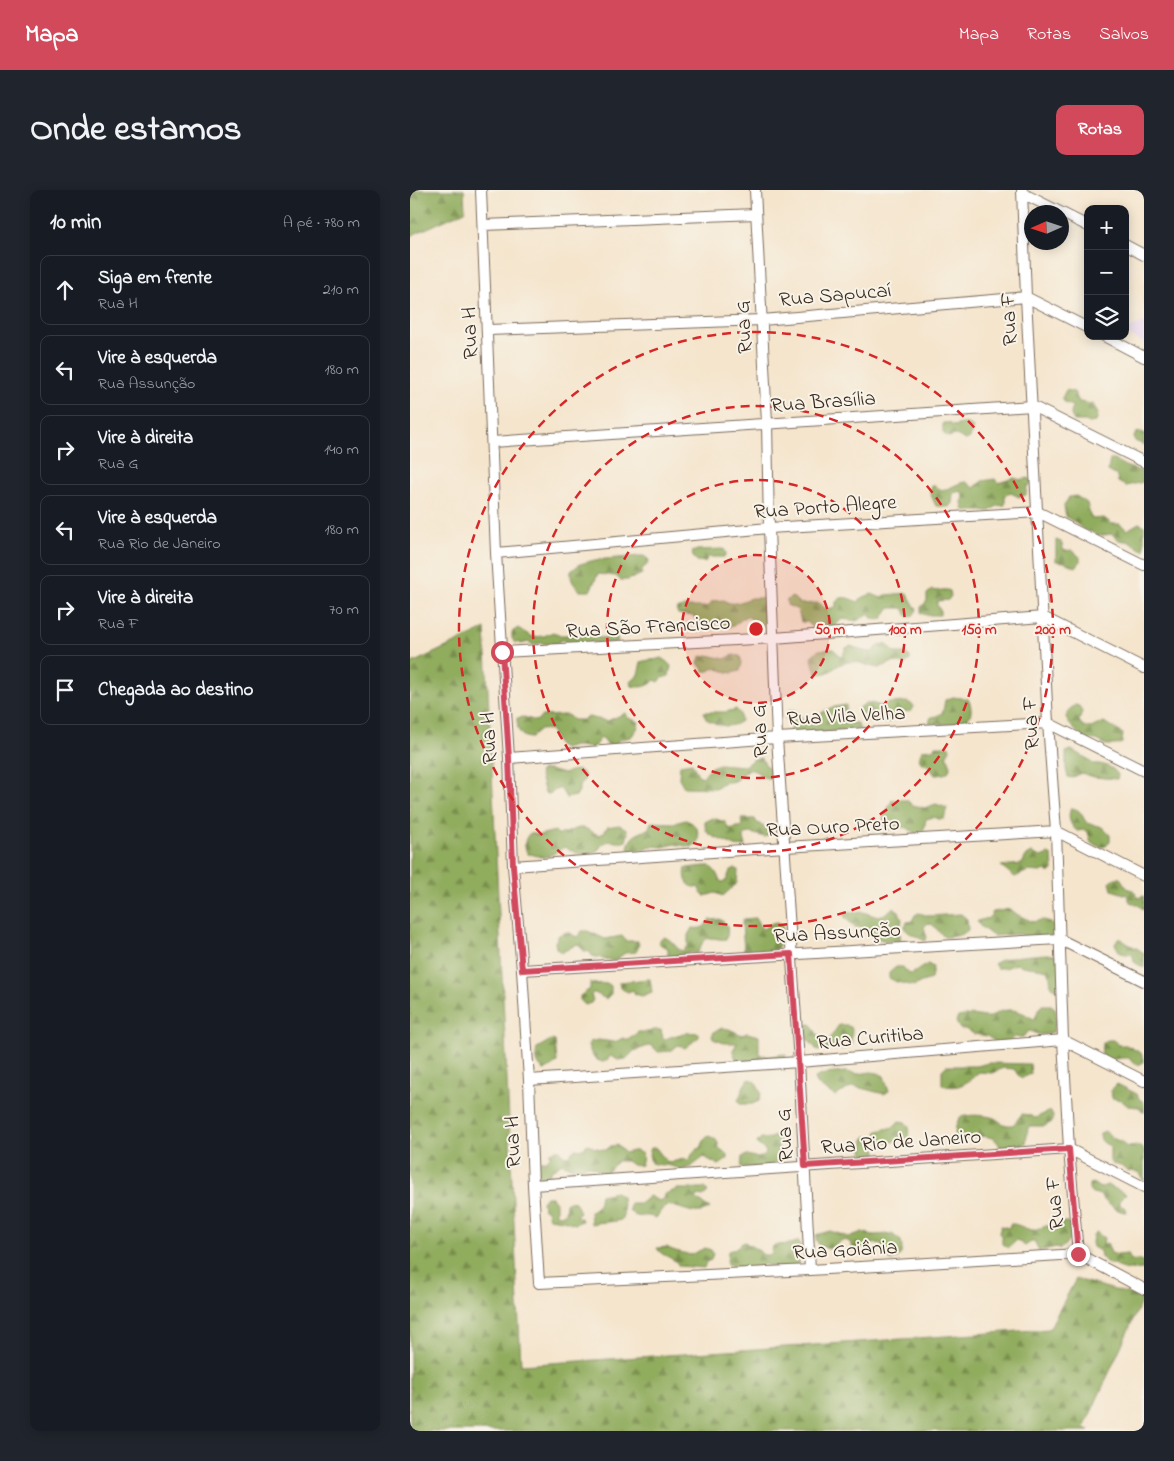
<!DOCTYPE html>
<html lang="pt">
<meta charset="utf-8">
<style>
:root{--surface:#171b24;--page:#20242c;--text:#f1f3f6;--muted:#9ea1a6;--line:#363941;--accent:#d1495b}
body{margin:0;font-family:"Indie Flower",sans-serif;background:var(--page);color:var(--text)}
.controls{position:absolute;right:15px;top:15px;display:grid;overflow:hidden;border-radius:10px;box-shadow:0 2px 12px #0003}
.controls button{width:45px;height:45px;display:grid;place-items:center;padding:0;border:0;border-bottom:1px solid var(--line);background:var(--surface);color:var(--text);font:25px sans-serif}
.compass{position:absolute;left:614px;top:15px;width:45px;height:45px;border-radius:50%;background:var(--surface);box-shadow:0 2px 12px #0003;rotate:267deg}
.stop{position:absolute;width:15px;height:15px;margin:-11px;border:4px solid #d1495b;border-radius:50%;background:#fff}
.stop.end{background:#d1495b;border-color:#fff;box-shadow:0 1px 5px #0008}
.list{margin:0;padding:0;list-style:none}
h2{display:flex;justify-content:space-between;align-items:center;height:65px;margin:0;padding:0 20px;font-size:21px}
h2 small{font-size:16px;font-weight:400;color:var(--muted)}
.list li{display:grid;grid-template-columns:32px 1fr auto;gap:15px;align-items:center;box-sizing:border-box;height:70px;margin:0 10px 10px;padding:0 10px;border:1px solid var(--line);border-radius:10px}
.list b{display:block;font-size:19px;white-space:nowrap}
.list p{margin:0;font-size:16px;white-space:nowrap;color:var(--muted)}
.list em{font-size:16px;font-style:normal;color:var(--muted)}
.icon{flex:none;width:28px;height:28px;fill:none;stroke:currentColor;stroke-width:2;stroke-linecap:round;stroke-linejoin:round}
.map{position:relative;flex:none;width:734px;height:1241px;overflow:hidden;border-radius:10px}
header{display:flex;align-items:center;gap:30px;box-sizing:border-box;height:70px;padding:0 25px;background:var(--accent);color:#fff}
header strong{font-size:24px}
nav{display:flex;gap:28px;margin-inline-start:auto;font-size:18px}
.intro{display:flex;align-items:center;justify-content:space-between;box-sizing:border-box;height:120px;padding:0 30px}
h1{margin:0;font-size:35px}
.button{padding:12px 22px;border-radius:10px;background:var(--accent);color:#fff;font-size:18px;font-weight:700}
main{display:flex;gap:30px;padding:0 30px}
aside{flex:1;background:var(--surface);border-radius:10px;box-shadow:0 2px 12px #0003}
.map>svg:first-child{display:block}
.built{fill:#e7d2ef}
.forest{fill:url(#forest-firs);stroke:#666b3e}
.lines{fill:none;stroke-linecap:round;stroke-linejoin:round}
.minor-casing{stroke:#7c6b5b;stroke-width:12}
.minor{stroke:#fff;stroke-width:10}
.route{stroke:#d1495b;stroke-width:6}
.ring{fill:none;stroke:#d62828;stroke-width:2.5;stroke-dasharray:9 6}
.labels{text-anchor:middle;stroke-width:4;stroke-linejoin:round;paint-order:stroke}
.street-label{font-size:21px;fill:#3b2a1e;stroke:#f7f3e8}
.centre{fill:#d62828;stroke:#f7f3e8;stroke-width:2.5}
.ring-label{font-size:15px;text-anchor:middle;font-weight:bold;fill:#d62828;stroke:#f7f3e8;stroke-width:4;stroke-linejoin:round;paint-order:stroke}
</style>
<header>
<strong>Mapa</strong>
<nav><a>Mapa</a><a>Rotas</a><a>Salvos</a></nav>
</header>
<div class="intro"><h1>Onde estamos</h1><a class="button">Rotas</a></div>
<main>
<aside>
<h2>10 min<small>A pé · 780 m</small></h2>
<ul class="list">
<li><svg class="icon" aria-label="ahead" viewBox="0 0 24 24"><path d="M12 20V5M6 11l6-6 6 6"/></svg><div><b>Siga em frente</b><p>Rua H</p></div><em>210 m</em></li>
<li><svg class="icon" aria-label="left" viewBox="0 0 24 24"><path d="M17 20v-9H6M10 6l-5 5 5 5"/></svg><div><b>Vire à esquerda</b><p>Rua Assunção</p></div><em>180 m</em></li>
<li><svg class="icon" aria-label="right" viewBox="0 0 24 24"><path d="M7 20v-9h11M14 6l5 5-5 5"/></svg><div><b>Vire à direita</b><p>Rua G</p></div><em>140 m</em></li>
<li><svg class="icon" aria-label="left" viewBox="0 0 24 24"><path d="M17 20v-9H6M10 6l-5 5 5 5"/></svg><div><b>Vire à esquerda</b><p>Rua Rio de Janeiro</p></div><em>180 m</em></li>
<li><svg class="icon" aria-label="right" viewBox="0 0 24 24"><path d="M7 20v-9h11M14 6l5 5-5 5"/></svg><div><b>Vire à direita</b><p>Rua F</p></div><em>70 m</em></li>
<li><svg class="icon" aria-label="arrive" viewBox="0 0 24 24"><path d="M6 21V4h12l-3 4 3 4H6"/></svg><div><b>Chegada ao destino</b></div></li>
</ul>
</aside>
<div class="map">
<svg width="734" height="1241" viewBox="0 0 734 1241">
<defs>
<pattern id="forest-firs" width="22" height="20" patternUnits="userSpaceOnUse" patternTransform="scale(1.25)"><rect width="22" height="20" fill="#90ac5d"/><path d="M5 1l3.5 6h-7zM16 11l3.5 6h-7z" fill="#778c4c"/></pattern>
</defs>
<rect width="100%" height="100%" fill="#f7f3e8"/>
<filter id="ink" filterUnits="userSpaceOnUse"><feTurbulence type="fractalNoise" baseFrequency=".02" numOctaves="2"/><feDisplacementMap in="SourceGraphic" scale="10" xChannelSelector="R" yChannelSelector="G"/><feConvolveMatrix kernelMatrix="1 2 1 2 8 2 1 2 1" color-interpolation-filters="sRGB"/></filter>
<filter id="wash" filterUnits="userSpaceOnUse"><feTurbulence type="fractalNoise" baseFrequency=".0096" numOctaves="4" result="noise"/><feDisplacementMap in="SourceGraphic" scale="20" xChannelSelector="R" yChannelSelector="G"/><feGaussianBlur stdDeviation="1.12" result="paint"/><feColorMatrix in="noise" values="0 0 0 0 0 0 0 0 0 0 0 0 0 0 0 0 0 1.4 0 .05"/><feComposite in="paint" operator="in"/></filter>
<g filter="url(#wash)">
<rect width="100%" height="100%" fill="#f5e5cd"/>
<path class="built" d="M734,132V153L715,143V141Z"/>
<path class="forest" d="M0,0H54L55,21L0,46Z
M656,200L664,202L669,212L683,214L688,224L686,232L679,233L676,231H664L661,225L662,216L655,213L652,208Z
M533,233H539L543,236C551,235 556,230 563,237L560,248L556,250L546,245L538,247L533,243Z
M731,242L734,243V255L725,251L724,247L726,243Z
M700,269H703L715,276L732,282L734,287L733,292L716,296L708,292L707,286L698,281Z
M604,288L611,290L619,288L622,291V294L617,296L616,305L609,307L601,303L595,305V315L587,316L580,321H557L553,319L552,312L554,308L551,301L543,303L542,313L539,317L526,316L520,303L522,296H525L532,300C541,299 548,292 556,292L564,298L572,291L585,289L588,293Z
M666,306L677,313L680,326L683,329L694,328L702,334H710L717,340L729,333L734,336V360L730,359L721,352L709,350L702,344L686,346C682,341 680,342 675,340C668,337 664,330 656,327L654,316L659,307Z
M646,350L651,352L654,361L662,360L670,367V372L666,377L654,372L646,371Z
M314,359L316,363L314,367H298L295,372L287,371L283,367L282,362L287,360Z
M230,366H234L239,370L238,374L232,379V384L218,390H210L206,386L188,384L180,401H170C164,394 160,391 161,381L170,374L185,370Z
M522,400C528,402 534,398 540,401L541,406L538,410L527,411V415L530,420V425H516L511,423V417L517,411V404Z
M497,403L507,420L502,427L497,426L493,418H479L472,429C466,431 462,429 458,424L447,431L432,429L423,438L415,436L405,440L397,432H391L388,420L377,415V410L380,407L384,408L390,414L408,413L416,419L426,417V412C434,403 440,410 449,412L451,408L462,404L471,408L476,405Z
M341,408H353L360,417L359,433L354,436L336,426L323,436L318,437L308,433L297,435L289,434L284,426L268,424L266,420L269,418L274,417H295L299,416L302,411L314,410C322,417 332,411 341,408Z
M108,438L122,447L134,446L143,442L149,445H173L180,438L184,439L188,448L207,447L208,452L190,454L184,452L169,455L151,450L145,455L130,453L123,455L119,452L111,454L108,452L105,453L102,448V442Z
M75,439L111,1175L639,1139L666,1089L733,1108L674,1238L679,1241H0V474Z
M476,453L485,463H495L500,467V470L495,474L483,472L469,478C458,477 449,470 438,472C424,473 422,487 406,483L401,466L409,460L423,459L432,467L436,458L441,456L457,462H462L470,455Z
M298,465L315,469L323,465L330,466L332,473L330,481L321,483L304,478L299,481H294L288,473L290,467Z
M251,468L257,472L261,476L259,486L252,488L249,492L245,490C239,497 230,498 222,496L220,491C229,489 229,480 231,472C237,469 244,471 251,468Z
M543,507L558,509C564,520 561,527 552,536L519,533L521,527L527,526L533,522L535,510Z
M498,512L504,516L502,521L488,522L482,531L476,533L470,531L458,532L456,526L450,523L449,518L456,513H461L471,516L480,513Z
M436,515L437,523L434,527V533H447L450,539L383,545L380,540L381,534L377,532L375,527L377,522L383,519L388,522L395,533C405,532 408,524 416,520C422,517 429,516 436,515Z
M665,515L669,516L672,522L669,531L673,536L681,538L694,532L713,544L712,553L705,555H696L687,550L673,549C668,541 659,537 656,527L660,519Z
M326,519L330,524L331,531C319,540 308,535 296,529L294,522H316Z
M216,523L218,528L229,532L227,539L221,547L211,549L205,555H198L193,548H190C184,563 177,556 166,556C163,556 158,558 154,559L148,556L141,540C131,539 127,539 121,548C109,548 107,538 107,528L114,527L126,531L132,526L155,525H158L163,530H173L178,527L197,531Z
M525,556H539L540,559L536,566C538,569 540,571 540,574C542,584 531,585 525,585L518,575C508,574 508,568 512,560L523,559Z
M661,560L678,569L683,574C692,573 704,577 708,585L707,589L684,587L671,583L662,588L658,587L656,579V562Z
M351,568L358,578L364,580L366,585C361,590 356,588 350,586L348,582L339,579L325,591L313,593L305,598L274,597L269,588L270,575L282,573L288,585L293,587L301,577L309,574L334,576L344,569Z
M132,580H139L154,584C161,580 168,578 174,584L175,589L169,595V601L166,606L156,608L151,599H147L139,604L135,603L129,583Z
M482,610H497L503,616H508L514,618L526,614L537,618L534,629H528L524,627L516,629L514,639L510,643H504C494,633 489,639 477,640C468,629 478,621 482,610Z
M661,618C672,619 671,626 677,633L692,637L700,645V652L696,656L690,657L681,653L678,642L674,640L667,641C660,635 657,627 661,618Z
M303,628L315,632L319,639L332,636L331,629H345L347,633L351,634L355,639H359L360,644L355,647L341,643L335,644L334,648L336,656C323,658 325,655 314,651C304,647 294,645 295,632Z
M276,630L282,633L287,638L289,649L286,654L281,657L265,654L253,657L241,656L223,663L218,659C220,643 229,645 239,638L241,632L264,633Z
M209,635L217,639L218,644L216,651C210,654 203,650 196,652C192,653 191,657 188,660C176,669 166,663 154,657C147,661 139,668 131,667C126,666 123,664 118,664C113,656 114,649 120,643L129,645L145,641L148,644C157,645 164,637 173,638C179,639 183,643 189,645L194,643L197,637Z
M622,663L631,667L638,664L642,666L643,680L639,683L635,680L631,682L618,681L605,687L591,676L612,674L616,666Z
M295,676H300L305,681L311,692L316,691L320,681L325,678L328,680L327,693L313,706L305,703L295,706L292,704L288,697C276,698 274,687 276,678Z
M705,688H710C715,694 715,699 723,700L728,708L734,706V720L728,715L720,712L717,705L702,700L700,692Z
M483,718L489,721L492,730L491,735H483L474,732L469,735L470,740L474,743L490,744L491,751C474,752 464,750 453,737H444L434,726L436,723L453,722L465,726L473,725Z
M600,719L608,725L623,732C634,728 645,730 645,743L642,746L620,748L609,744L583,746L570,736L567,731L579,728L583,722Z
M509,723L519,726L551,724L557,729L558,740C551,746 543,747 534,747L523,735L518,733L514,737L517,748L515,751L498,742L494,738L497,732L502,731L505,725Z
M346,728L349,735L353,739L362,733L367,732L372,736L373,740L365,743L369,755L367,759L359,763L334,760L332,733L333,729Z
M310,729C318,734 319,740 316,749C309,751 299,744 293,752C291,755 290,760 287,763C282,763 278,762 274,764C266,767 265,772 258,766V758L251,755L248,752L254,747C263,750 265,758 272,761L278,756V745L282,738C291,739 295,738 299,730Z
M172,741H178L195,749L212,746L216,751H228L229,756L226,762L215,763L204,771L182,766L180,762L174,761L167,754L151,763L146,758L145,752L149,745L157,742L167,747Z
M708,749H712C719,757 726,755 734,764V778L724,772L723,765L710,763L705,754Z
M637,764L645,765L653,770L648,800L641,797L640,786L637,780C627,777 615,778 607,774L595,778H587L584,774C591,766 625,765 637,764Z
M518,774L523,777L521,789L509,793L505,796L487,792L479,788V783L486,777H493L499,784C506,783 511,777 518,774Z
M240,789L242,802L232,806L225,804L223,800L218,802L210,798L209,792Z
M180,793L199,794L201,796V804L196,809L185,803H183L181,805L183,810L181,813L175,815L170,810V806L180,799Z
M632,815H641L645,818L647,831L643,842C634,845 628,846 621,841L617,842L613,847H604L598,853H587L577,846L564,844L555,839H550L546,832L548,827L562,825L574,827H581C589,820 600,818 610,822C616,823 619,828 625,829L629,818Z
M401,834L412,852L418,851L429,835H437L442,839L441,855C431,863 419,857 408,861L393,844V841L395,835Z
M312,838L319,839L332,845L337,843L349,846V863L351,865L362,866L373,864L376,865L375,869L330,871L325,867L323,860L327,853H314L303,849L302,846L304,842Z
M244,840H251L253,848L256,849C263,845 281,841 289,843V847L275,858L268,855L261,861L248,862L241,855L224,861L216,869L208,870L201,866L194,872C184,871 181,864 178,855L180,852L188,850L205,852L213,848L218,850L228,842H238Z
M141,850L145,851L147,872L140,878L134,880C126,874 125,867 127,858Z
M698,850H703L709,855H716L731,863L734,872L728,875L723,873L719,868C709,867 703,871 694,869C691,862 689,853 698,850Z
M578,873L620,874L621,884L612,888L608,885L604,879L593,878L582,883L569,882C557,893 549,900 532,895V880L536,876H567Z
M435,882L448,884L461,882L468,883L474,886L479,901L474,904L443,896L425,906L407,894L405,888L415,884Z
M341,889L346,892L351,903L349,911L342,914H330L328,910C332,904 333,891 341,889Z
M707,894L727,904L729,909L734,912V923L729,917L718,916L711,910L702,908L701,900Z
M640,921L643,926L642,932L635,936H620L618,938L616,953L606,960L591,962C588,939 565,948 550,949L545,944L546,936L549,928C557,924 572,925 581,927C592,930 589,936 603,935L612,924L619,925L625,928Z
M489,931L495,932L499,937L498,949L476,953L469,950L465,953L468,967L463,970H457L453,964L454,949L457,946L463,949L466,947L468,941L483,937Z
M694,941C698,943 700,946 703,948C709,952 710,949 715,956L719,957L725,955L732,957L734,962V991L728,982L717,981L711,976L702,974L700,971V956C694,953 690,952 690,944Z
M367,945L372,946V949L368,955V971L363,976L331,978L332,967L337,965L348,968L355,965L356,961L347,954L348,951L351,948L358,949Z
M298,946C305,948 308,950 309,958L317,964L318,969L309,975L294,967L281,977L271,980C262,974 251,976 241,973L239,964L241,958H246L256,971C265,974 271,967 279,970L285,960L291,958L295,948Z
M180,954L182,957L196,960L200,956L207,955L215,963C223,961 225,959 232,964L233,968L231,975C224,977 220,974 216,971H207L198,982L194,983L179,975L165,979L152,973L140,981L139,988L134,992L130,990C128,984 127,977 130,971H136L140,967V962L145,960H150L153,965C160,968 160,963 165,959L175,958L176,955Z
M683,993L690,998L697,995L716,1004L709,1011V1015L716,1018L717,1022C709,1023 694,1012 690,1005L680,1002L679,998V994Z
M288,998H295L298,1002L293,1006L287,1005L286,1009L300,1018C287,1028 272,1017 258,1015L252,1019L246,1028C243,1027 240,1026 238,1026C229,1025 227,1030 219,1020L220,1013H231L239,1006L249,1011L254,1008L255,1004L268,999H282Z
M206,1002L212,1007C212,1016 216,1021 211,1030C201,1033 191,1031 181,1034L180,1022L188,1016L190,1005Z
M136,1007H142L146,1012V1025L155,1024L156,1013L158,1011L165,1012L170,1022L166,1026L171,1028L172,1031L165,1034L153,1030L139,1028L137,1021L133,1018L132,1012Z
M654,1032H658L664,1042L660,1050L650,1059L646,1057L629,1061L625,1052H621L615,1056L607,1050L598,1058L592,1054V1047L589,1043L591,1036L599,1038L600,1034C609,1033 616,1041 626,1040C630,1039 633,1036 638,1035L644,1038Z
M420,1041L439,1047L452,1042L463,1045L482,1044L491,1051C493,1062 492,1066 482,1071L477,1068L471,1054L466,1053L448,1060L443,1058L439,1051L432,1050L419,1059L410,1056L406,1050V1045Z
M686,1042L694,1048L693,1054L697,1053L701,1063L708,1065L718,1064L721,1070L734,1071V1079L716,1080L708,1077L705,1074H698L691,1067L690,1061L683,1057L682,1053L683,1045Z
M389,1051L391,1057C388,1064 390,1068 388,1073C383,1083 362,1077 354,1074C332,1085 338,1080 317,1074L318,1061C325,1060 328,1055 335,1052C341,1057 349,1059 353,1065H361L363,1056C374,1053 378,1056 389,1051Z
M257,1057C264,1062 273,1062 280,1065L295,1058L301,1060L303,1063L301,1070L296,1072L294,1078L269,1076C264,1066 251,1067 247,1058Z"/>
</g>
<g filter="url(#ink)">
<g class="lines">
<g class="minor-casing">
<path id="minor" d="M71,0L86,363L99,568L103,676L112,780L119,890L123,995L129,1093L400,1080L668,1064L734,1099
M345,0L357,233L359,338L367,548L389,872L400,1080
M612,0L616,107L638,533L646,641L653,850L659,959L668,1064
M612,3L650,22
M652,23L678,36
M73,35L346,24
M715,55L734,65
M78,140L352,130L616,107L678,138
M694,146L734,167
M82,252L622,216L734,272
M86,363L359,338L628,322L734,375
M92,462L364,448L633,427L734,478
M99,568L367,548L638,533L734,581
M103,676L375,657L646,641L734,686
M112,780L649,749L734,791
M119,890L389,872L653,850L734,891
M123,995L659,959L734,997"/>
</g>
<use href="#minor" class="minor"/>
</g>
</g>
<g class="lines" filter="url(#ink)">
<path class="route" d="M92,462L99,568L103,676L112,780L381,764L395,976L659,959L668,1064"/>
</g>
<circle cx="346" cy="439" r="74" fill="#d62828" fill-opacity=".12"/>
<g class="ring">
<circle cx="346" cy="439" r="74"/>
<circle cx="346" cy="439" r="149"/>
<circle cx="346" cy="439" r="223"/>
<circle cx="346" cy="439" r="297"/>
</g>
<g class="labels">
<g class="street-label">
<text transform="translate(425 104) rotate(-5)" y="7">Rua Sapucaí</text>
<text transform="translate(598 129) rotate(-93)" y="7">Rua F</text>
<text transform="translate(333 137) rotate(-93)" y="7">Rua G</text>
<text transform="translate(59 143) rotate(-92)" y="7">Rua H</text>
<text transform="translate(413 211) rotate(-4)" y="7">Rua Brasília</text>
<text transform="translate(415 316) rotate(-4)" y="7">Rua Porto Alegre</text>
<text transform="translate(238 436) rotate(-3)" y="7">Rua São Francisco</text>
<text transform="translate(436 525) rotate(-3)" y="7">Rua Vila Velha</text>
<text transform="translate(620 533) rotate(-93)" y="7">Rua F</text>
<text transform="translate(349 541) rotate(-93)" y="7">Rua G</text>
<text transform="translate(78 548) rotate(-93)" y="7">Rua H</text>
<text transform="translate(423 636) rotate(-3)" y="7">Rua Ouro Preto</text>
<text transform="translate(427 742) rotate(-3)" y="7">Rua Assunção</text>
<text transform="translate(460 847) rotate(-5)" y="7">Rua Curitiba</text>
<text transform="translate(374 945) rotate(-93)" y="7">Rua G</text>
<text transform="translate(491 951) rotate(-4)" y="7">Rua Rio de Janeiro</text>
<text transform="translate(102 952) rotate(-92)" y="7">Rua H</text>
<text transform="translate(644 1013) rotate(-95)" y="7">Rua F</text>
<text transform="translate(435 1059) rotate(-3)" y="7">Rua Goiânia</text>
</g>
</g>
<circle cx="346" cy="439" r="8" class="centre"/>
<g class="ring-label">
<text x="420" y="444">50 m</text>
<text x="495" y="444">100 m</text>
<text x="569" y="444">150 m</text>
<text x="643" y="444">200 m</text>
</g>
</svg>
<div class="controls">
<button>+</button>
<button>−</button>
<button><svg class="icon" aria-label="layers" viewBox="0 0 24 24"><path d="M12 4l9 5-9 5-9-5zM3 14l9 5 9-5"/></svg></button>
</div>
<svg class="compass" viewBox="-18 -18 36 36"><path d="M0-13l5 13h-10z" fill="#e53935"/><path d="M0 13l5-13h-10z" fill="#9ea1a6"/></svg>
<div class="stop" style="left:92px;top:462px"></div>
<div class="stop end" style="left:668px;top:1064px"></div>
</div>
</main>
